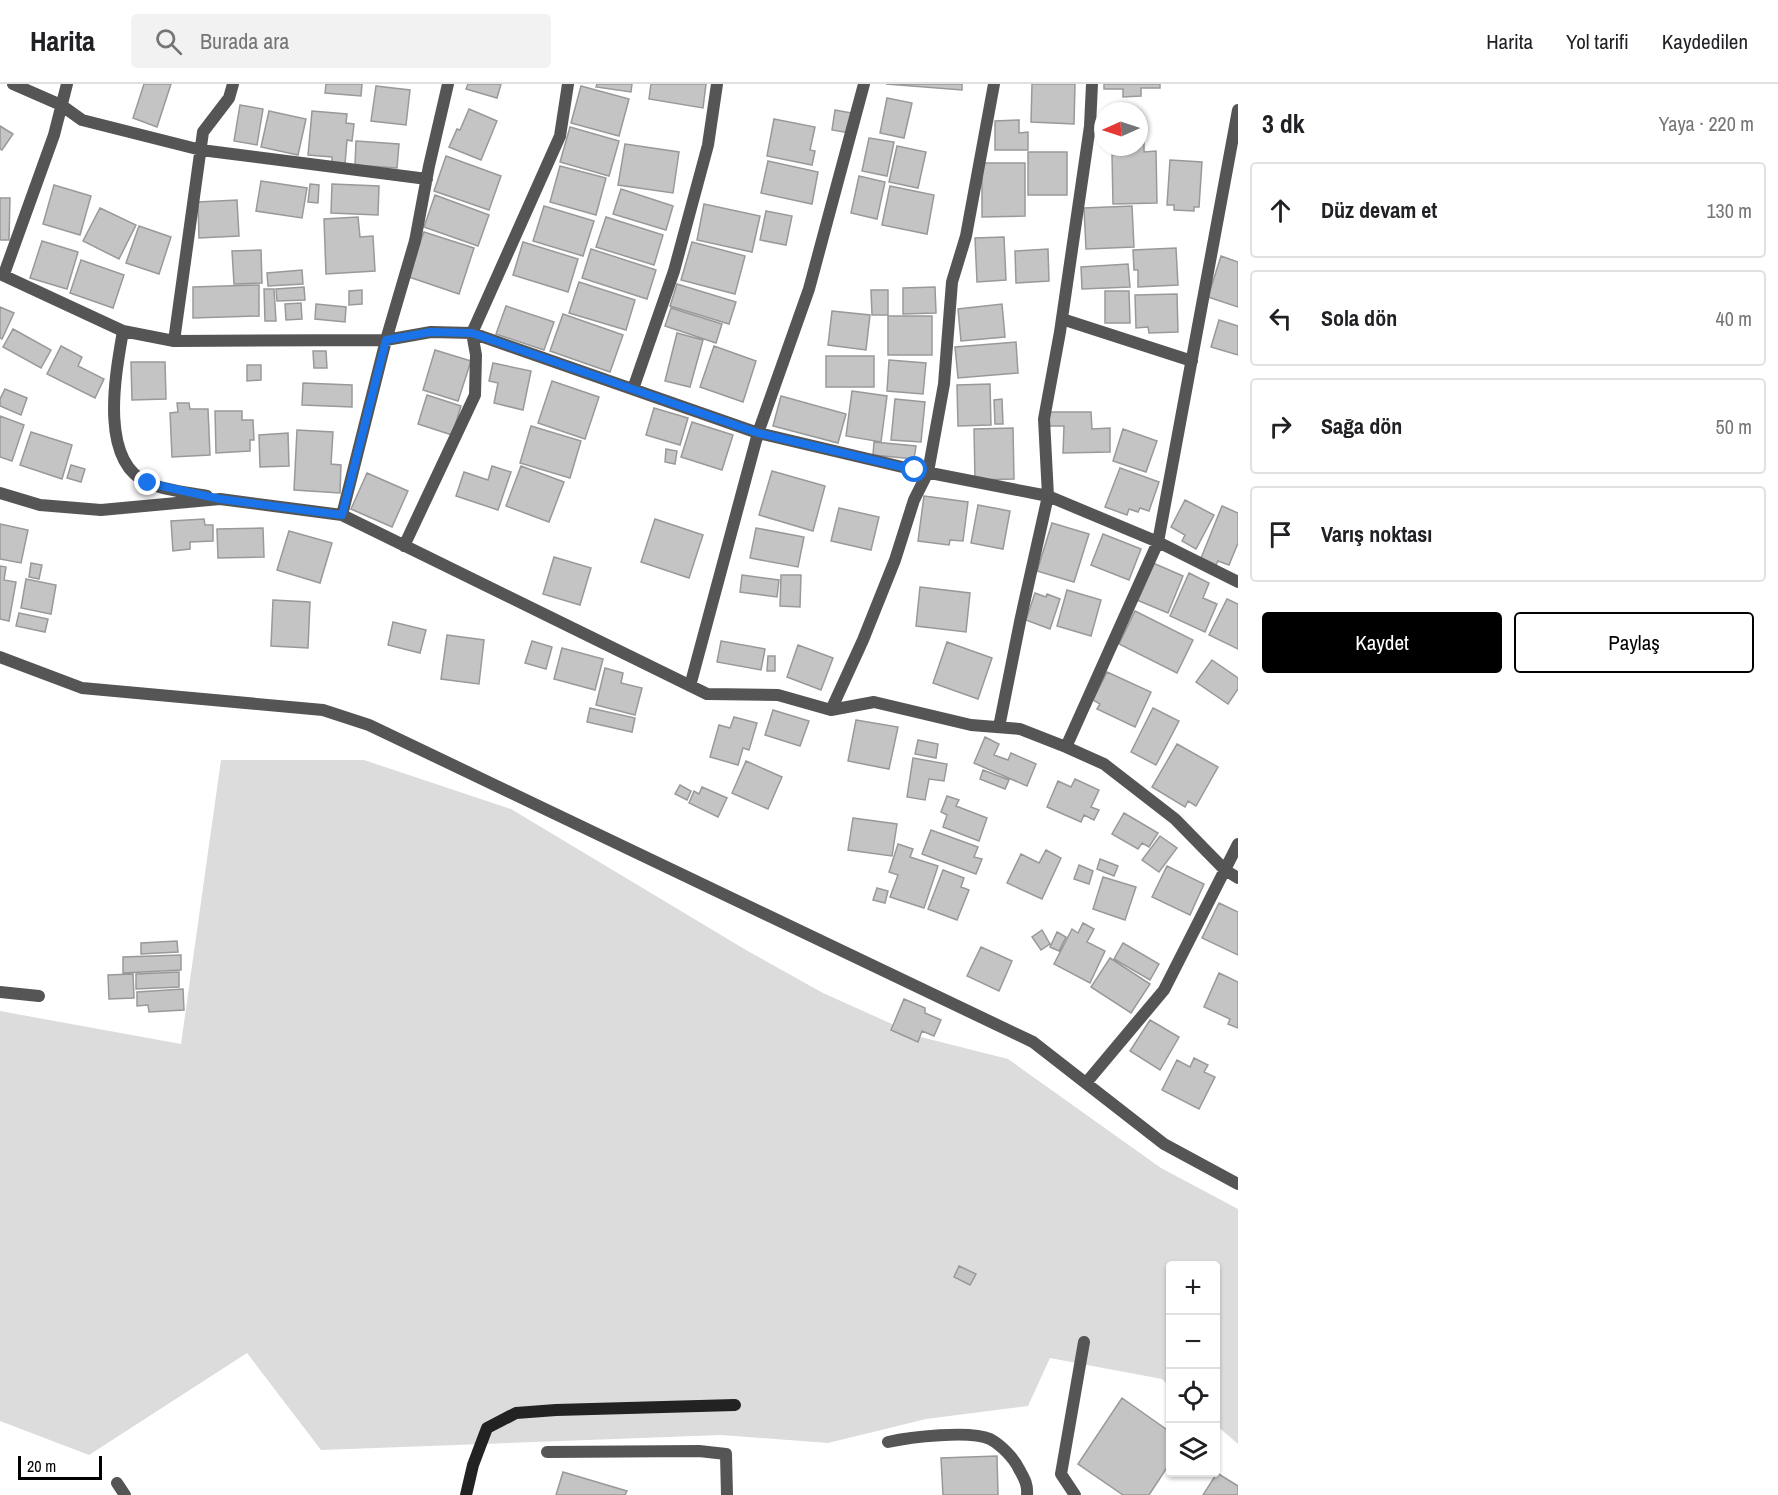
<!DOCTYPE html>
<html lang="tr">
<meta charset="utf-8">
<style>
:root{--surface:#fff;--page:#f2f2f2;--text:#202124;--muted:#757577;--line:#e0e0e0;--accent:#000}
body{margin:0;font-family:"Archivo Narrow",sans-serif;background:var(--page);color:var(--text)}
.controls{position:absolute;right:18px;bottom:18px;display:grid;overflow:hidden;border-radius:6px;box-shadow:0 2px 4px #0004}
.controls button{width:54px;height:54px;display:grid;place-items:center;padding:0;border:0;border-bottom:2px solid var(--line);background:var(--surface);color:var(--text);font:30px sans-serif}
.compass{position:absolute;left:1094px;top:18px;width:54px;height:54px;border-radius:50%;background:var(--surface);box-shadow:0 2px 4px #0004;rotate:267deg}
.scale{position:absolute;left:18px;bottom:15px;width:84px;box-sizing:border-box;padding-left:6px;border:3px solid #000;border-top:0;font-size:16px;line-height:21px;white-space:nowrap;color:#000;-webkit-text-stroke:4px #fff;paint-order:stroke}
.stop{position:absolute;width:18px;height:18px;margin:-14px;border:4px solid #1a73e8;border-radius:50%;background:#fff}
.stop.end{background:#1a73e8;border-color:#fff;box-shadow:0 2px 6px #0008}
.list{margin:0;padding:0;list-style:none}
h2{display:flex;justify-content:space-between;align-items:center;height:78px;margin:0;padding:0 24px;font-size:26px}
h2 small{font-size:20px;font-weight:400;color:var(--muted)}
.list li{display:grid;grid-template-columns:39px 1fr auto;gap:18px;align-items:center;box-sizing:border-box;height:96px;margin:0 12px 12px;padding:0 12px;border:2px solid var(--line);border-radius:6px}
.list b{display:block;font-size:22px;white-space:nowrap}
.list em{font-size:20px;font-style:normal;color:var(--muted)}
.actions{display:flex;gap:12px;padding:18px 24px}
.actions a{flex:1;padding:14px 0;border:2px solid var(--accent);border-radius:6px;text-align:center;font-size:21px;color:var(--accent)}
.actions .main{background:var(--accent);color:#fff}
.icon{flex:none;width:33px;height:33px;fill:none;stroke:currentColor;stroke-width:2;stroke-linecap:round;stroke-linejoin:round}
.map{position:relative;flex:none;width:1238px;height:1411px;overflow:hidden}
header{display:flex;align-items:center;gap:36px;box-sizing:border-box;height:84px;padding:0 30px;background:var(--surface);border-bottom:2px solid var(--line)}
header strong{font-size:28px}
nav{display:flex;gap:33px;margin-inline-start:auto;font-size:21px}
.search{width:420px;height:54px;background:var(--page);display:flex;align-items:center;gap:15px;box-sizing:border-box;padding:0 21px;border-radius:6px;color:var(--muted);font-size:22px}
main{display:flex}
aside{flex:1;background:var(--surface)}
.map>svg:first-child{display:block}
.green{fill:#dcdcdc}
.building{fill:#c4c4c4;stroke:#999;stroke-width:1.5}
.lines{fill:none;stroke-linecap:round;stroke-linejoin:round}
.lane{stroke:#555;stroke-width:12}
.street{stroke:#555;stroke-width:12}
.secondary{stroke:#222;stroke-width:12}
.route{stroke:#1a73e8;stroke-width:8}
</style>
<header>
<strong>Harita</strong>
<div class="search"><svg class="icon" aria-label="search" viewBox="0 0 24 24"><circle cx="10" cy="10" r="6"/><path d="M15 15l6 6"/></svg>Burada ara</div>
<nav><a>Harita</a><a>Yol tarifi</a><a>Kaydedilen</a></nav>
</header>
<main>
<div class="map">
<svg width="1238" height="1411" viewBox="0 0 1238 1411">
<rect width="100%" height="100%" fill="#fff"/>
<path class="green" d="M221,676H364L511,725L746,866L823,909L921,953L1008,975L1161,1084L1238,1125V1360L1216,1341V1182H1170V1303L1162,1295L1050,1274L1028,1322L926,1335L828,1359L721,1351L321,1366L247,1269L89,1371L0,1337V927L181,960Z"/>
<path class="building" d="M144,0H171L157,43L133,34Z
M326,0H362L361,12L325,9Z
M468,0H501L497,14L466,5Z
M597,0H632L631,8L596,3Z
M651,0H706L703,24L649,15Z
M886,0H962V6Z
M1032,0H1075L1074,40L1031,38Z
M1104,0H1160V4H1141V12L1123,13V5H1104Z
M376,2L410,6L406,41L371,37Z
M581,2L629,15L619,52L571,39Z
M887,14L912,19L904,54L880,49Z
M240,21L263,25L257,61L234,57Z
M469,25L497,37L481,76L449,63L457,45L460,46Z
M835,26L852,29L849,49L832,46Z
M269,27L306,35L298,71L261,63Z
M312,27L347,30L346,39L354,40L352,57L347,56L345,80L332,79V73L308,71Z
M774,35L815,43L810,66L815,67L812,81L767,72Z
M1019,36V49L1028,48V66H995V37Z
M0,42L13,50L2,66L0,65Z
M570,43L619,57L609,92L560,78Z
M869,54L894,58L887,92L862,87Z
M1139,54H1144V68L1156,67L1157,119L1113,120L1112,71H1118V63H1139Z
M356,57L399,60L397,84L355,81Z
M625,60L679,68L673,109L618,101Z
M897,62L926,68L918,104L889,98Z
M1028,68H1067V111H1028Z
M446,72L501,92L489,126L434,107Z
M1170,76L1202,78L1199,123H1194V127L1174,126V121H1167Z
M768,77L818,88L812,120L761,109Z
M982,79H1025V132L982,133Z
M560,82L606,94L596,131L550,118Z
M859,92L885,98L877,135L851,129Z
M261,97L307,104L302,134L256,127Z
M310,100L319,101L318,119L308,118Z
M332,100L379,102L378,131L331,129Z
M54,101L91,112L80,151L43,140Z
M890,102L934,111L927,150L882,141Z
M621,105L673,122L666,146L613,130Z
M435,111L489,131L478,162L424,143Z
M0,114H10L9,156H0Z
M237,116L239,152L199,154L198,118Z
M704,120L760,132L752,168L697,156Z
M544,122L594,137L583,172L533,157Z
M1132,122L1134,163L1086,165L1084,124Z
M100,124L136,141L119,175L83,157Z
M766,127L792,132L786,161L760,156Z
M358,133L360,153L373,152L375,187L326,190L324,135Z
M606,133L663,151L654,181L596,163Z
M139,142L171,153L159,190L126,179Z
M424,148L474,164L459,210L406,192Z
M1004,153L1006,196L977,198L975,154Z
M42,157L78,168L67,205L30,194Z
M523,158L578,175L568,208L513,191Z
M692,158L745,172L735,210L681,196Z
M1176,164L1178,201L1138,203V186H1134L1133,166Z
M591,165L656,186L647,215L582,194Z
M1048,165L1049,197L1016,199L1015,167Z
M261,166L262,199L234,200L232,167Z
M1221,172L1238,178V223L1208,213Z
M81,176L124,191L113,224L70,209Z
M1128,180L1130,203L1082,205L1081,183Z
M302,186L303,200L268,202L267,189Z
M579,198L635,216L626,246L569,229Z
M677,200L736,218L729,240L670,222Z
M259,201V232L193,234V203Z
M304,203L305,216L277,217L276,205Z
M935,203L936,229L903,230V204Z
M264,205H274L276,237H265Z
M362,206V220L349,221V207Z
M871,206H888V231H872Z
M1105,207H1129L1130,239H1105Z
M1177,210L1178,248L1149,249L1148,243L1136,244L1135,211Z
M301,219L302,235L286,236L285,220Z
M316,220L346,223L345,238L315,235Z
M1002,220L1005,253L961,257L958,225Z
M506,222L554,238L544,266L496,250Z
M0,223L14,229L2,255L0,254Z
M671,224L722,240L716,259L665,242Z
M832,227L870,231L866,266L828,261Z
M563,230L623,251L610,288L550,267Z
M888,232H932V271H888Z
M1219,236L1238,242V271L1211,263Z
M13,245L51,266L41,284L3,263Z
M677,249L703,256L690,303L665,297Z
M1016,258L1018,289L958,294L955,263Z
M61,262L82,273L78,282L104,295L95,314L47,290Z
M714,262L756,277L743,318L700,303Z
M435,266L471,277L458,317L423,306Z
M313,267H326L327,284H314Z
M826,272H874V303H826Z
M889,276L926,279L923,310L887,307Z
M131,278H165L166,315L132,316Z
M493,279L531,287L523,326L494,319L498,299L489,297Z
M247,281H261V296L247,297Z
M552,297L599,313L585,355L538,339Z
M303,299L352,301V323L302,321Z
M990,300L991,341L958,342L957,301Z
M5,305L27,314L21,331L0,322V315Z
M852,307L887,312L881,358L846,352Z
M427,311L461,322L452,351L418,340Z
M781,312L846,330L838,359L773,342Z
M895,315L925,318L921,358L891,356Z
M1002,315L1003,340H995L994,316Z
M177,319H189L190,325H208L210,371L172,373L170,329L178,328Z
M654,324L688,334L680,361L646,351Z
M215,327H242V336H253L254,356H250V367L216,369Z
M1049,328H1091L1092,345L1110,344V368L1063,369L1064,342H1049Z
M0,332L24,341L12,377L0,373Z
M692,338L733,351L722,386L681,373Z
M531,342L581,357L570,394L520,379Z
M1013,344L1014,395L975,396L974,345Z
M1123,345L1157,357L1146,388L1113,377Z
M297,346L333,348L331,380L341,381L340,409L294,406Z
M31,348L72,361L62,395L20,381Z
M288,349L289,382L260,383L259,351Z
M874,358L916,362L914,375L873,371Z
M666,365L677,367L675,380L665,378Z
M71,381L85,385L81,398L67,394Z
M492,382L511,388L498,426L456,412L464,388L488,396Z
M521,382L564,398L549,438L506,422Z
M1120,384L1159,398L1149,427L1140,424L1138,428L1129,425L1127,431L1105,423Z
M772,387L825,402L813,447L759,431Z
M367,389L408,407L392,443L351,425Z
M924,412L968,418L963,457L950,456L949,461L918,457Z
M1185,416L1214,431L1196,465L1182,457L1185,451L1171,443Z
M978,421L1010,427L1003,465L971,459Z
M1222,422L1238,429V459L1229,481L1218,477L1216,481L1201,474Z
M839,424L879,433L871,466L831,457Z
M204,435L205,441H213V457L190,458V465L173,467L171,437Z
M655,435L703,451L689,494L641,478Z
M1052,439L1089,450L1074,498L1037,487Z
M0,440L28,446L21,479L0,475Z
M263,444L264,473L218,474L217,445Z
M756,444L804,453L798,483L750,474Z
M289,447L332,459L320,499L277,486Z
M1103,450L1141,465L1129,496L1091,481Z
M554,473L591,484L580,521L543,510Z
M31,479L42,481L39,495L29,493Z
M1153,479L1183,492L1168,529L1137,516Z
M0,482L6,483L4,496L16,498L9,537L0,535Z
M1189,489L1209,499L1203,514L1217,520L1205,548L1170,532Z
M742,491L779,496L777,513L740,508Z
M781,491H801L800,523L780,522Z
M26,495L56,501L51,530L21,524Z
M920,503L970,509L966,548L916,542Z
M1067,506L1101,516L1091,552L1057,542Z
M1035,509L1046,513L1047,510L1060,515L1050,545L1026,536Z
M1227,515L1238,520V565L1209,551Z
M273,516L310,518L308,564L271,562Z
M1135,527L1193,556L1177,589L1119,560Z
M19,529L48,535L45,548L16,542Z
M393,538L426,546L420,569L388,561Z
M447,551L484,556L479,600L441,595Z
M532,557L552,563L546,585L525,579Z
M721,557L765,565L761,586L717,578Z
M947,558L992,574L978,615L933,599Z
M798,561L833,574L821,606L787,593Z
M562,564L603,575L595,606L554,595Z
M768,572H775V587H767Z
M1212,576L1238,594V605L1228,620L1196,598Z
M605,584L623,589L621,599L642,604L635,631L596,621Z
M1107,588L1151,608L1135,643L1097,625L1100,620L1093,616Z
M590,624L635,634L632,648L587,638Z
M1153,624L1179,637L1156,681L1131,668Z
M773,626L809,637L800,662L765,651Z
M734,633L757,639L749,666L743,664L738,681L710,673L719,641L730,644Z
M856,636L898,643L889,685L848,677Z
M985,653L999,660L994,671L1008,676L1011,669L1036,680L1027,702L974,679Z
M918,656L938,660L936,674L915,670Z
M1177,660L1218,683L1196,722L1188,717L1185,723L1152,703Z
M913,674L947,680L944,697L929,695L925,716L907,713Z
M746,677L782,693L768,725L732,709Z
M983,686L1009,696L1005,705L980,695Z
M1075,695L1099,706L1091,723L1099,726L1094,736L1084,731L1081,738L1047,723L1058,697L1071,703Z
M680,701L691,707L687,716L675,710Z
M702,703L727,714L718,733L689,719L694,707L699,710Z
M947,712L959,716L956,722L987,734L979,757L943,743L947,731L941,728Z
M1124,729L1158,749L1149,763L1142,759L1138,765L1112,750Z
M853,734L897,740L892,772L848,766Z
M931,746L978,763L974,773L982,775L976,790L922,770Z
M1160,752L1177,764L1159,788L1142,776Z
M898,760L913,765L910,773L938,782L924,824L890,813L898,791L889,788Z
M1046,766L1061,774L1042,815L1007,799L1021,770L1039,779Z
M1100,775L1118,782L1114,792L1097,785Z
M1079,781L1093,787L1089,800L1074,795Z
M1167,782L1204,800L1190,831L1152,813Z
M943,786L964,794L961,803L969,806L957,836L928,825Z
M1103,793L1136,803L1125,836L1093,825Z
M877,804L888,807L885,819L873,816Z
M1219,819L1238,828V871L1202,854Z
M1083,839L1094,845L1087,858L1105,867L1090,899L1054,880L1072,845L1078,849Z
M1042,846L1050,860L1041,866L1032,853Z
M1057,848L1066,853L1059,867L1050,863Z
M177,857L178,868L141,870V859Z
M1123,859L1159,880L1150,896L1114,875Z
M981,863L1012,877L999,907L967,892Z
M181,871V886L123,889V873Z
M1110,874L1150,900L1131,929L1091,903Z
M179,888V903L136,905V890Z
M1219,889L1238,898V944L1228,940L1230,935L1204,923Z
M133,890L134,914L109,915L108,891Z
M183,905L184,926L149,928L148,921L137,922V908Z
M904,915L925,924V929L941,936L934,952L922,947L918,958L891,946Z
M1150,936L1179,953L1160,986L1130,967Z
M1194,974L1208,981L1204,988L1215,993L1199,1025L1162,1006L1177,976L1190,983Z
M959,1182L976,1190L970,1201L954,1193Z
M1122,1314L1170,1348V1379L1149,1411H1123L1078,1380Z
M997,1372L998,1411H943L941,1374Z
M563,1388L627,1407L625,1411H556Z
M1217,1389L1238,1402V1411H1203Z"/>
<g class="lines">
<path class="lane" d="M0,908L39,912
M547,1368L699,1367L726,1370L727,1411
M117,1399L125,1411"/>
<path class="street" d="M13,0L61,21L82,36L201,66L427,95
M0,190L123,247L174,257L386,256L431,248L472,249L758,349L915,386L1048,412L1158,458L1238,498
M4,190L54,51L67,0
M1062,235L1192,277
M123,247C116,288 98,377 148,399C163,406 191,409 207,412
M174,257L203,48L229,14L233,0
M633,305L674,187L708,61L717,0
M0,409L40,421L101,426L220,415L342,431L707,610L778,611L831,626L874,618L971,641L1020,645L1066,663L1104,680L1175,735L1225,786L1238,794
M342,431L386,256L415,157L429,82L448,0
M404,462L475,311L476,271L472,249L560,52L568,0
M0,573L82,604L323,626L369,641L1033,958L1164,1060L1238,1100
M690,602L758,349L809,205L864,0
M831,626L863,556L895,476L914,416L928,388L944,300L952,198L966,152L994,0
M999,643L1021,533L1048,412L1044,335L1060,248L1090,42L1092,0
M1066,663L1158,458L1238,26
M1086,999L1164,906L1238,760
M888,1358C910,1353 970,1346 990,1355C1001,1361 1014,1374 1019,1385C1024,1394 1028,1400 1027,1411
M1075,1411L1061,1390L1084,1258"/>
<path class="secondary" d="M466,1411L473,1381L487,1344L516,1329L556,1326L735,1321"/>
</g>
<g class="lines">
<path class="route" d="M148,399L220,415L342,431L386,256L431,248L472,249L758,349L915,386"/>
</g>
</svg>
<div class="controls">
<button>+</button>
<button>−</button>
<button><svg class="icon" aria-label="locate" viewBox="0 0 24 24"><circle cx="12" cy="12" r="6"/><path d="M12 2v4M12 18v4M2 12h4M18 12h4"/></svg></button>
<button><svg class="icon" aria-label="layers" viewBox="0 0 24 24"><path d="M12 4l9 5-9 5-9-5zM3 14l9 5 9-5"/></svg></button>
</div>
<svg class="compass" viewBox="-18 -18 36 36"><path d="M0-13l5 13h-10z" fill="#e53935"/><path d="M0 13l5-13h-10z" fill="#757577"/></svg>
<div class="scale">20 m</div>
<div class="stop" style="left:915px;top:386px"></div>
<div class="stop end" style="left:148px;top:399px"></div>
</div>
<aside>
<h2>3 dk<small>Yaya · 220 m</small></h2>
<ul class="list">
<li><svg class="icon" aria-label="ahead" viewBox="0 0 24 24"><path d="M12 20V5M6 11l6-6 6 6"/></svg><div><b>Düz devam et</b></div><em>130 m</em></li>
<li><svg class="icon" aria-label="left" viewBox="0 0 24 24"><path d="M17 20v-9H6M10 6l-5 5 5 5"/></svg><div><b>Sola dön</b></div><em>40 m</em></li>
<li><svg class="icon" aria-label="right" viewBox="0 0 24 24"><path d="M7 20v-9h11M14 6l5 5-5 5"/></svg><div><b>Sağa dön</b></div><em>50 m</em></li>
<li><svg class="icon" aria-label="arrive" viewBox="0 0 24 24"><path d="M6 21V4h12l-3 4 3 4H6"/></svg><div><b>Varış noktası</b></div></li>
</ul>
<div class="actions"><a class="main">Kaydet</a><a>Paylaş</a></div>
</aside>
</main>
